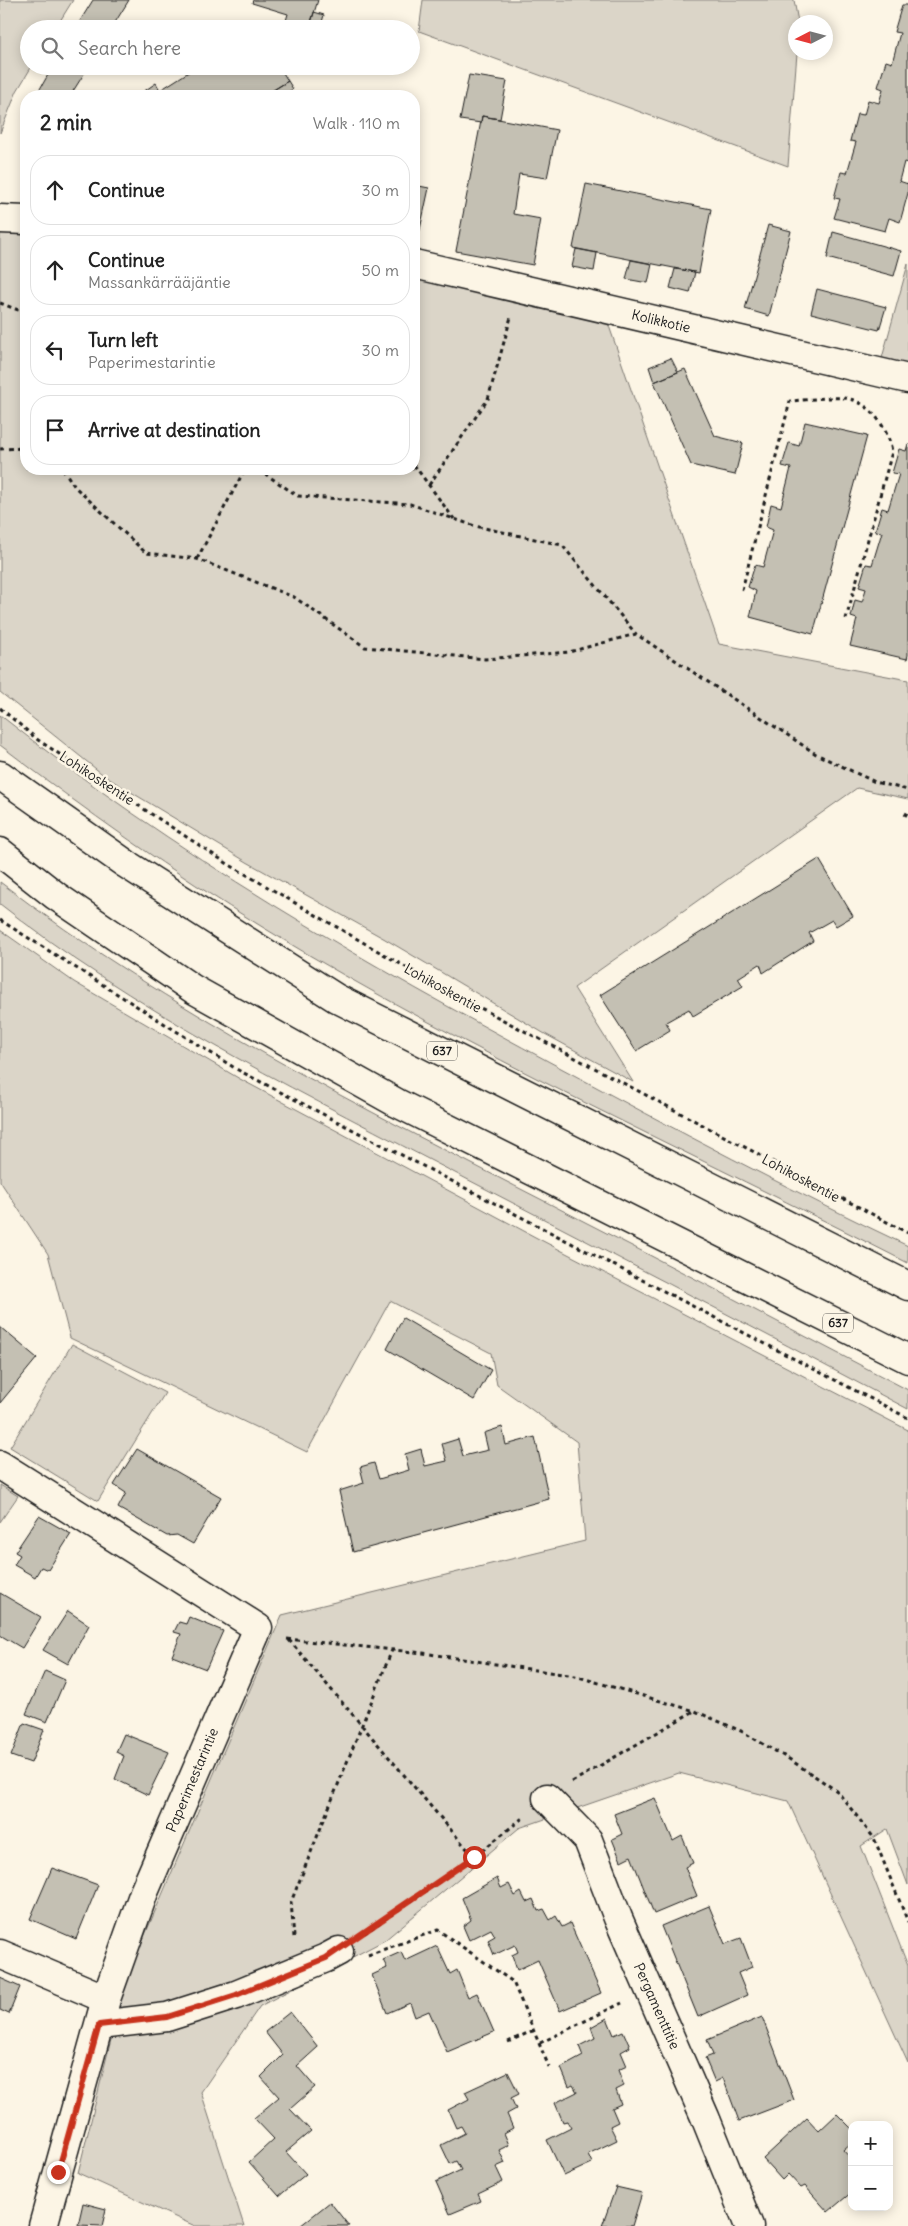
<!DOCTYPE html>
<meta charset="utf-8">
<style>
:root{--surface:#fff;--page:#f6f6f6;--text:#222;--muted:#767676;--line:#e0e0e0}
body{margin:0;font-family:Delius,sans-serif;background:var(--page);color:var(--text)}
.controls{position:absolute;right:15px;bottom:15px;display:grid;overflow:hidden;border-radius:10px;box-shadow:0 2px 12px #0003}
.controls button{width:45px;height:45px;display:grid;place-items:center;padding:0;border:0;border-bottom:1px solid var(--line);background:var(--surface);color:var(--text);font:25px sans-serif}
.compass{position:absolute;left:788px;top:15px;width:45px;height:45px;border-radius:50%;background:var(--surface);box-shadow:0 2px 12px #0003;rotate:264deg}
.stop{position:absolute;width:15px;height:15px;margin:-11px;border:4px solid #c8321e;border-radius:50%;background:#fff}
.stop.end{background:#c8321e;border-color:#fff;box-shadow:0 1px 5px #0008}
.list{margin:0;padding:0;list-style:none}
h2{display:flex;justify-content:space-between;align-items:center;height:65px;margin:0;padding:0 20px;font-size:21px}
h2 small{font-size:16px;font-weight:400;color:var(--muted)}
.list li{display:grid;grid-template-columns:32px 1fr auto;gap:15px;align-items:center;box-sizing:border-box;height:70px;margin:0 10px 10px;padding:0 10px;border:1px solid var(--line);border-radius:20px}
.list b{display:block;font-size:19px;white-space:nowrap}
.list p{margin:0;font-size:16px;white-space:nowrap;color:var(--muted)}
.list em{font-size:16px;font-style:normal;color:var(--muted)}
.icon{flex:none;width:28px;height:28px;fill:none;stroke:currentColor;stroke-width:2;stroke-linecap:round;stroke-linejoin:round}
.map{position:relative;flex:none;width:908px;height:2226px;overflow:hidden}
.search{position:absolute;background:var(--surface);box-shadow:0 2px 12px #0003;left:20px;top:20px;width:400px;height:55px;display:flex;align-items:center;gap:12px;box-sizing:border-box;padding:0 18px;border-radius:28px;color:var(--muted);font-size:19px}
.panel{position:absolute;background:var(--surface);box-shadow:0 2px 12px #0003;left:20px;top:90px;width:400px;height:385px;border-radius:20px}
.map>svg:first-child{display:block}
.green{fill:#dbd5c8;stroke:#7c7872}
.building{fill:#c4c0b3;stroke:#1c1c1c}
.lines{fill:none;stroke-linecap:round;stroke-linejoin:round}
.minor-casing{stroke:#1c1c1c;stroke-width:31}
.primary-casing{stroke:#1c1c1c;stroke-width:31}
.path{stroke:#1c1c1c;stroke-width:3;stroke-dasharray:4 4;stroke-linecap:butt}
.minor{stroke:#fcf5e5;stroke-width:28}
.primary{stroke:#fcf5e5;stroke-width:28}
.route{stroke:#c8321e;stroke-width:6}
.labels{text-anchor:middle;stroke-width:5;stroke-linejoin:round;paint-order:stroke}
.shield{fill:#fcf5e5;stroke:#5f5d58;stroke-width:1}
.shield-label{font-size:12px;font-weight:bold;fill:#1c1c1c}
.street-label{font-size:14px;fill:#1c1c1c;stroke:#fcf5e5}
</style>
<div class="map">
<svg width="908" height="2226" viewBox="0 0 908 2226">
<rect width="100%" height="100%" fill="#fcf5e5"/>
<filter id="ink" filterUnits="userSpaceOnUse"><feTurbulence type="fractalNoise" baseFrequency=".02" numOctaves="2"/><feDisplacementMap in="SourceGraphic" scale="10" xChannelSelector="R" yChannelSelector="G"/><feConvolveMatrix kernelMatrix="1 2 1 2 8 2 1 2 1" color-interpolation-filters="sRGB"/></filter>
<g filter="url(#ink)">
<path class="green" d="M0,0H73L55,29H29V66H32L17,91L0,133Z
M423,0H794L798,22H796V52L797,53L788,166L419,31Z
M0,230L26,231V469H414V278L608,323L719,644L908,680V799L857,788L574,988L633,1082L545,1034L385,939L247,862L106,777L0,692Z
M908,264V364L882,358Z
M0,715C173,853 365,963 559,1067C674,1129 790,1190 908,1246V1263C693,1153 470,1054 264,928C172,872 85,810 0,745Z
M0,882C170,1012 361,1107 550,1204C670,1265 789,1328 908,1390V1409C749,1325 590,1243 430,1160C282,1083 132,1008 0,904Z
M0,930L74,982L240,1079L537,1238L908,1430V1885L887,1829L861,1846L908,1966V2063L788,1801L679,1773L519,1828L385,1940L260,2006L201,2092L244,2226H195L78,2173L126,1979L282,1615L585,1541L577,1442L497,1385L491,1353L390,1301L307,1452L70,1338L48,1254L0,1181Z
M72,1344L165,1393L98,1501L10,1447Z
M0,1485L18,1496L0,1522Z"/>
<path class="building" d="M93,0H129L111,29H75Z
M253,0H318L309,29L284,27L288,14L252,3Z
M902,5H908V163L904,162L899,181L908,184V193L900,222L889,218L885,231L834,218L840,199L834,198L841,172L847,173L856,142L850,141L857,114L864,115L868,100L879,103L883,89L878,87L886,61L892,63L900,33L894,32Z
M314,12L324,15L320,29H309Z
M53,66H83L87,69L70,96H36Z
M198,66H264L266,69L270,66H279L288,81L264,96H151Z
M469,75L507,81L500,119L482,116L481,123L460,120Z
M288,81L293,89L282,96H272L270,92Z
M156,83L160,90L151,96H142L140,94Z
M482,116L557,130L547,178L519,174L513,214L541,219L533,265L456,251Z
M586,184L711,209L699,273L573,248Z
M414,185L429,188L419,234L414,233Z
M768,225L791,231L769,316L745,309Z
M833,232L901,251L894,276L827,258Z
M576,249L597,253L594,271L572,267Z
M631,260L652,264L648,283L626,279Z
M675,269L695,272L690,293L670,288Z
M817,289L886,307L879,330L811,313Z
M671,358L678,372L654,382L649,367Z
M685,369L715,436L743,443L735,475L691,465L654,382Z
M805,422L867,436L813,634L750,617L756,591L748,587L755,565L763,567L773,530L766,527L771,504L781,507L791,468L782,466L789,443L799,446Z
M908,444V655L907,659L850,646L857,619L851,617L855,600L862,602L866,589L859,587L866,564L872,565L882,532L875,531L882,508L888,510L899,474L892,473L899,449L906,451Z
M819,859L853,916L836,926L832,920L809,933L813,941L763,973L760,964L738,978L743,986L693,1016L689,1009L666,1022L670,1030L636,1051L600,995Z
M403,1318L491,1370L474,1400L387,1349Z
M0,1327L37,1358L0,1403Z
M502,1427L506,1445L535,1437L549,1499L353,1552L339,1491L364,1483L360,1467L374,1463L379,1479L409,1470L405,1454L421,1449L425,1466L447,1461L442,1444L458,1439L463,1456L488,1450L484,1433Z
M137,1449L221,1497L193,1544L177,1535L167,1536L118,1508L126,1493L114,1485Z
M39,1516L71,1534L48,1570L41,1567L35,1577L14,1565L20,1555L15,1552Z
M0,1593L41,1617L22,1648L0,1635Z
M68,1611L89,1625L68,1664L43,1650Z
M189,1617L223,1631L206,1669L172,1656L181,1634L174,1632L179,1622L186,1624Z
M45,1671L65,1680L47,1722L26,1714Z
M24,1723L44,1730L31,1763L11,1756Z
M124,1734L169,1752L148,1795L115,1779L124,1756L116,1752Z
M655,1798L673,1841L682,1836L693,1863L685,1867L697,1896L654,1914L631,1856L621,1861L612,1839L622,1834L614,1814Z
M52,1868L98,1885L76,1939L30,1919Z
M497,1878L501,1888L509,1884L515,1896L521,1892L526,1902L533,1899L538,1911L544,1909L550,1920L556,1916L562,1927L570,1923L601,1993L560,2011L538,1960L517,1970L512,1955L518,1952L515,1945L494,1955L488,1940L495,1936L491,1929L469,1940L463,1926L471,1920L462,1898Z
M709,1906L725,1944L741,1938L752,1967L738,1973L747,1995L698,2017L661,1926Z
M437,1946L450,1974L457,1970L468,1997L477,1993L494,2032L447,2052L429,2011L415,2017L410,2003L387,2013L372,1975L387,1968L383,1960L401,1952L405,1961Z
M0,1978L20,1987L9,2014L0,2010Z
M290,2012L318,2047L297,2066L315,2087L290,2109L311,2131L286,2152L306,2174L279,2196L249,2162L274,2139L254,2118L279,2097L261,2077L283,2055L265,2032Z
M762,2017L794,2100L739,2121L723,2078L715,2082L705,2058L713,2055L707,2040Z
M607,2018L614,2035L623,2031L630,2047L621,2052L627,2066L618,2070L624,2086L616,2090L621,2104L612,2108L618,2122L610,2126L617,2140L588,2154L592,2163L564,2176L547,2140L571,2128L567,2121L563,2122L555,2103L577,2092L573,2085L569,2087L561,2068L583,2056L579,2046L595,2038L591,2027Z
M508,2072L519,2094L511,2098L516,2109L507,2114L513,2128L504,2133L509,2145L499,2150L505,2163L496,2167L503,2182L478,2194L481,2201L450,2214L436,2182L461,2170L456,2161L450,2164L441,2145L465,2133L461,2126L456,2128L448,2110L469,2099L465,2092Z
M837,2114L852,2129V2142L843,2150L852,2160V2192L828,2212L805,2186L801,2188L788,2174L782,2180L763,2159L807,2118L819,2131Z
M616,2187L642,2193L632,2226H602Z
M330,2202L349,2226H300Z
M83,2203L106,2209L102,2226L78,2225Z"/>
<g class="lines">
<g class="minor-casing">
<path id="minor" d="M0,219L26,220
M414,264L908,379
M0,1465L258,1628L144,1892L106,1999L43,2226
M547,1798L588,1840L618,1918L705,2117L749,2226
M0,1954L106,1999
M99,2025L167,2017L236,1995L326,1958L339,1951"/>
</g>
<g class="primary-casing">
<path id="primary" d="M0,775L126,864L336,998L908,1286
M0,852L56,896L193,989L397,1103L908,1359"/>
</g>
<path class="path" d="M0,303L26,313
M0,449L26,448
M414,465L454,519
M63,469L75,487L146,553L197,559L294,597L365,647L485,659L569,652L636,634L816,754L875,782L908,790
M258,469L298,496L410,504L475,526L562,545L636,634
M429,485L488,399L511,317
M197,559L245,469
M742,590L790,401C807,400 826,397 844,398C870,400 889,430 892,452L846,619
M0,708L38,740L228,864L435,984L908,1233
M905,816L908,811
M0,920L238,1070L908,1418
M287,1639L423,1653L575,1676L695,1711L741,1731L789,1759L837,1791L874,1838L908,1922
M289,1640L474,1857
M572,1782L694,1711
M364,1933L474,1857L525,1816
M294,1937L291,1902L392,1650
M368,1955L438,1930L513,1982L549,2067
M508,2042L534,2030
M540,2043L622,2003"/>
<use href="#minor" class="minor"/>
<use href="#primary" class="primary"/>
</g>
</g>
<g class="lines" filter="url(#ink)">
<path class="route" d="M58,2172L99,2025L167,2017L236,1995L326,1958L474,1857"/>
</g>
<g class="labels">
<g class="shield">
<rect x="427" y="1041.5" width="30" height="19" rx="4"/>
<rect x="823" y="1313.5" width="30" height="19" rx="4"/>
</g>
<g class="shield-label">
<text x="442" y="1055">637</text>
<text x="838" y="1327">637</text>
</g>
<g class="street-label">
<text transform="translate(661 321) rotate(13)" y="5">Kolikkotie</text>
<text transform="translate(97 778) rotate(33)" y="5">Lohikoskentie</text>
<text transform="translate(443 988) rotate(29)" y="5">Lohikoskentie</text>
<text transform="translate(801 1178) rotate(28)" y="5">Lohikoskentie</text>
<text transform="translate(192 1780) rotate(-67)" y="5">Paperimestarintie</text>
<text transform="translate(657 2006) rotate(66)" y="5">Pergamenttitie</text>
</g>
</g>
</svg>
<div class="controls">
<button>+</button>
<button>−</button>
</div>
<svg class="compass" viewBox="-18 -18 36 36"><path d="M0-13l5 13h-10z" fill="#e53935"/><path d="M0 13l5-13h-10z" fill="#767676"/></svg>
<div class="stop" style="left:474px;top:1857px"></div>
<div class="stop end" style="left:58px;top:2172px"></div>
<div class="search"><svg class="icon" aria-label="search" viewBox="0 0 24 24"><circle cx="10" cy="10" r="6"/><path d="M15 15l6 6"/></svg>Search here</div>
<section class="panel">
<h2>2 min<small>Walk · 110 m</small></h2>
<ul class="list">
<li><svg class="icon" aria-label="ahead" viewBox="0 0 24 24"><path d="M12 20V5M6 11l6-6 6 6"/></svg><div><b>Continue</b></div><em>30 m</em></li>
<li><svg class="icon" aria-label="ahead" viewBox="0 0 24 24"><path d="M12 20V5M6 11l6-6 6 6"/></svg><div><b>Continue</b><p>Massankärrääjäntie</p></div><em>50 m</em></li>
<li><svg class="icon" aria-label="left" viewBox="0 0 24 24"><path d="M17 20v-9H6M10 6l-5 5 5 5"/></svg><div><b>Turn left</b><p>Paperimestarintie</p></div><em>30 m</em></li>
<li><svg class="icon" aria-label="arrive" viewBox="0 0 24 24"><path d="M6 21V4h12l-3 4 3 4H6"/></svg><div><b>Arrive at destination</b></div></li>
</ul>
</section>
</div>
